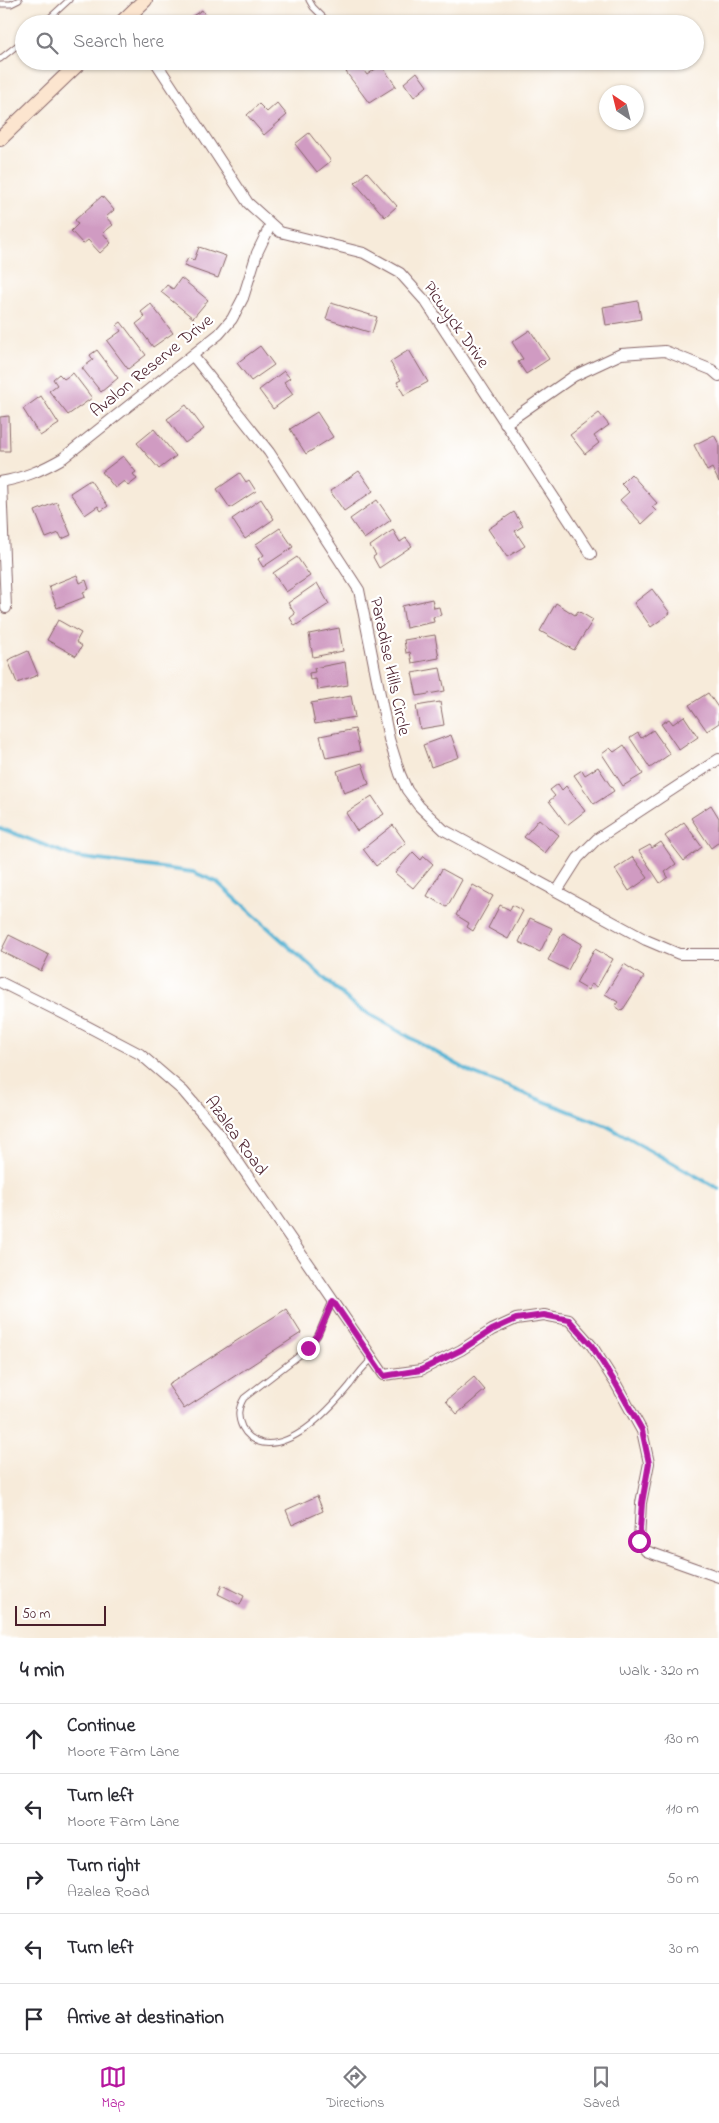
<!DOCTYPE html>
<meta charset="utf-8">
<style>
:root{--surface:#fff;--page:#f7f7f7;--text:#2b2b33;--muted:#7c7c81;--line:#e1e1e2;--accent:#b5179e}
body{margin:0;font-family:"Indie Flower",sans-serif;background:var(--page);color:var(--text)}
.compass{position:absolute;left:599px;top:85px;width:45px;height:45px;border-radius:50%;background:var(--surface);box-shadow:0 1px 4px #0004;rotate:325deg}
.scale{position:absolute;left:15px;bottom:12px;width:91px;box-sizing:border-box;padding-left:5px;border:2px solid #4a1f2b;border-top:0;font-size:14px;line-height:18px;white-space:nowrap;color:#4a1f2b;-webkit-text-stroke:4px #fff;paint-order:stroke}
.stop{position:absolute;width:15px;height:15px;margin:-11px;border:4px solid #b5179e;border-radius:50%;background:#fff}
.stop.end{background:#b5179e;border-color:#fff;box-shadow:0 1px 5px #0008}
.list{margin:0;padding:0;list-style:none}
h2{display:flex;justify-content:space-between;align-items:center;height:65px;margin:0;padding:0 20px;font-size:21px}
h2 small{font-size:16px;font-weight:400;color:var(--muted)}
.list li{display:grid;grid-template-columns:32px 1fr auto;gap:15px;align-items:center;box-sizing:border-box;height:70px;padding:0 20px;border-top:1px solid var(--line)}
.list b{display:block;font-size:19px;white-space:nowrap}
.list p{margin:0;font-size:16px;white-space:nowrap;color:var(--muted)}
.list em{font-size:16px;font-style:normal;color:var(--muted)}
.icon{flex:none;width:28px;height:28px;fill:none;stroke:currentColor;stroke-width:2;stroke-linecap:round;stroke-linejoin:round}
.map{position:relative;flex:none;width:719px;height:1638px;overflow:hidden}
.search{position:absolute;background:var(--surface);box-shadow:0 1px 4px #0004;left:15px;right:15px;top:15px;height:55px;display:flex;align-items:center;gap:12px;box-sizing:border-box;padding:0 18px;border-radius:28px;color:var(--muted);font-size:19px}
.sheet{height:415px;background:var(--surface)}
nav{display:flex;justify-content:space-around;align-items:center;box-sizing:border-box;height:70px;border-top:1px solid var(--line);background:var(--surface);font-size:14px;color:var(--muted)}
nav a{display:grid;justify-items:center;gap:2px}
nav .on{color:var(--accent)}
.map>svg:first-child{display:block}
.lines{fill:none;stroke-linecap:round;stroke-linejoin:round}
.stream{stroke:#55b2d3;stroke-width:4}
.building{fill:#d09bc2}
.lane-casing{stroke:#876668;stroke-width:7}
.street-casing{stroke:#876668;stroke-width:12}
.secondary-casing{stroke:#876668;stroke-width:16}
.lane{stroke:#fff;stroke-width:5}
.street{stroke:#fff;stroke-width:10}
.secondary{stroke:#fce5cf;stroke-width:14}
.route{stroke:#b5179e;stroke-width:6}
.labels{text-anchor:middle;stroke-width:4.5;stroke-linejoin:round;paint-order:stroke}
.street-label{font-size:18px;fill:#4a1f2b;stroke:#fff}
</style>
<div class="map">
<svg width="719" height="1638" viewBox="0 0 719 1638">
<rect width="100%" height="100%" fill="#fff"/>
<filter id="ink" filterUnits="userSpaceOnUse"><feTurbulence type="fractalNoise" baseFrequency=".02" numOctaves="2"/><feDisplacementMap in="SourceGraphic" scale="10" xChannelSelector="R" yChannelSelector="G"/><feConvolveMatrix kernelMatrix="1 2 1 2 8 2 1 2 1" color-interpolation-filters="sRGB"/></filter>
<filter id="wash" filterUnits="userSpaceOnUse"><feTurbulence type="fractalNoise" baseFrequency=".0096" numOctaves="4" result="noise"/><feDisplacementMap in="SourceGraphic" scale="20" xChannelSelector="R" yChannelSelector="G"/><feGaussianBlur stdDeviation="1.12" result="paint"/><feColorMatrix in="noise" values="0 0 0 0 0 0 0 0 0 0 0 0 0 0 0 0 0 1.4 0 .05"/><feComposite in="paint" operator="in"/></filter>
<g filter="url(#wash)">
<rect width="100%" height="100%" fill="#f7ebda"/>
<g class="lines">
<path class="stream" d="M0,828L75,857L193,872L217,882L355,1006L472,1073L607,1126L719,1189"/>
</g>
<g id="blocks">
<path class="building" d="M202,10L211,24H184L183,22Z
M359,64L367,75L381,65L396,86L369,103L346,72Z
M417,72L427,86L414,97L404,83Z
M277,103L287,115L264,135L247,115L259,104L267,112Z
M309,133L331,161L317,172L295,144Z
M367,172L397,206L385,217L355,183Z
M102,196L114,210L106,217L113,225L103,233L111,243L100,253L88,240L83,244L71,231L78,224L75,220Z
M199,247L226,256L218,278L184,266L188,258L194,260Z
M181,278L208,300L193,318L161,292L167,285L173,289Z
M638,301L641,319L606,325L603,307Z
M331,303L377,317L372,333L326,319Z
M151,304L173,333L153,347L136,324L145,317L141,312Z
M121,322L146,355L128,369L107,341L121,331L117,325Z
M530,330L549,359L526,374L518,362L523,359L512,342Z
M260,346L274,365L251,381L237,363Z
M97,350L118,378L101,392L82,368L93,360L90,355Z
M409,350L428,382L404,395L397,382L401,380L390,362Z
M284,371L290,378L284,382L293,394L273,409L259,390Z
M73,373L92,398L68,415L49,391L57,385L53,379L59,374L64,379Z
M41,396L59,424L40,436L23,409Z
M186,405L204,429L185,443L167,419Z
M317,412L333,437L306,454L290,429Z
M599,413L609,425L594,436L599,443L585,454L570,435Z
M9,416L10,451H0V417Z
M154,429L176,456L159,469L137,443Z
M714,435L719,444V482L712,468L707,471L694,445Z
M123,456L136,472L133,474L137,479L128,486L124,481L115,488L102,472Z
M359,471L373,491L344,511L330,491Z
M240,473L246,482L249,480L256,491L230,508L217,489Z
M631,474L657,503L652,507L656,511L642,524L620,500L629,492L621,484Z
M90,480L108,506L101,511L98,506L85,515L70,493Z
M261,499L274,519L245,539L232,519Z
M377,500L391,520L364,539L350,519Z
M57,502L71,535L62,539L59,533L46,538L35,511Z
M514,512L523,526L515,531L525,546L507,557L488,529Z
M280,528L293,547L263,567L258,559L264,555L256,544Z
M393,530L400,542L406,538L412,546L379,568L373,557L376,555L370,546Z
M297,557L310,576L286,592L273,573Z
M77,575L80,583L86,580L89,589L83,592L85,597L57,608L49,586Z
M317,583L329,604L295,626L290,618L295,614L288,603Z
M652,589L670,613L651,627L634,603Z
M432,599L434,608L439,607L441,615L433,617L434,622L406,628L402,606Z
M556,603L575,615L578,611L593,620L574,650L540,631Z
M58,620L81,633L76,642L82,646L76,656L47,640Z
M339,628L343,651L313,657L309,634Z
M435,635L439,658L412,663L410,652L406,653L404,640Z
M28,651L38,675L17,683L8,660Z
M345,662L348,685L318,690L316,679L310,680L309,673L315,672L314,668Z
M440,668L445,691L417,696L412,673Z
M708,693L719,709V723L707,731L689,705Z
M351,696L355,717L315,724L311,703Z
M440,702L444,725L420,729L416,706Z
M684,716L698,737L679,750L661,724L669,719L673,724Z
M355,729L360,751L326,758L320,736Z
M653,730L670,754L650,768L630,738L638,733L641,738Z
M451,735L459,757L431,767L423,745Z
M624,745L643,774L623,786L602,754L610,748L614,752Z
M362,763L369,784L344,793L337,771Z
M598,767L614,791L594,804L574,775L582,770L585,775Z
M558,784L562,790L566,786L585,811L567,825L549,801L555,796L550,790Z
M372,796L384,814L357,831L346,813Z
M711,805L719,818V842L711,848L691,818Z
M539,819L559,835L545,853L524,837Z
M684,822L702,847L684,861L665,836Z
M393,825L406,843L376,866L363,849Z
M661,842L676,864L665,872L668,877L660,883L639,851L650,845L652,848Z
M413,852L421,860L424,856L433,864L413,888L395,873Z
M633,857L648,878L629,891L615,869Z
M442,869L462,880L447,907L427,896Z
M473,885L493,896L473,931L467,927L469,923L456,915Z
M500,905L510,910L512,905L523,911L508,939L488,928Z
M530,918L552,928L540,952L519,942Z
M563,933L582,944L568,970L548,960Z
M9,935L49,955L41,971L1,951Z
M595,949L613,959L597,987L591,984L588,990L576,983Z
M624,964L644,977L622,1011L615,1006L618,1002L605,994Z
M286,1309L301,1333L184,1409L168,1385Z
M474,1377L485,1390L457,1414L446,1401Z
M317,1496L323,1511L292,1525L286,1510Z
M222,1585L244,1596L240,1605L218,1594Z"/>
</g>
</g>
<g filter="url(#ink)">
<use href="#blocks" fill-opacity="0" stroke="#876668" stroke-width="1"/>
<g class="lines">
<g class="lane-casing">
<path id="lane" d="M309,0L313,7L330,24
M0,4H11L19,0
M43,24L69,0
M0,59L24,40
M332,1301L318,1335L309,1348L244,1398C238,1408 237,1416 242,1427C246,1435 254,1441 263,1443C295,1448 331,1408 350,1385C357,1375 363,1367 372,1359"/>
</g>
<g class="street-casing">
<path id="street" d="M155,61L248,203L280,232L364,253L400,273L426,302L591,554
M193,356L269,452L359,590L389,739L400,774L407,790L419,806L444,830L646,940L679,954H719
M505,424L574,376L621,354L665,351L712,370L719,376
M0,482C24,478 42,470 63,458L219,334L232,319L243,298L257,253L271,224
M1,482L6,608
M557,891L578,858L597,839L719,759
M0,982L64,1014L140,1054L183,1091L217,1131L384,1375L421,1370L461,1350L492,1330L516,1319L544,1315L569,1320L592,1346L616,1384L642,1431L649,1463L641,1503L639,1541L646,1551L719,1577"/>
</g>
<g class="secondary-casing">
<path id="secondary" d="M120,24L145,0
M0,139L81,61"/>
</g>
<use href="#lane" class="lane"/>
<use href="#street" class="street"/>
<use href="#secondary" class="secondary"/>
</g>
</g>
<g class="lines" filter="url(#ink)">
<path class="route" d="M308,1348L318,1335L333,1301L384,1376L421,1370L461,1350L492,1330L516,1319L544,1315L569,1320L592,1346L616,1384L642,1430L649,1463L642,1503L639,1541"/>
</g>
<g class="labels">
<g class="street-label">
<text transform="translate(457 324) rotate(55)" y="6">Picwyck Drive</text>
<text transform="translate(151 365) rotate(-39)" y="6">Avalon Reserve Drive</text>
<text transform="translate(391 666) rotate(78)" y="6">Paradise Hills Circle</text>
<text transform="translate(237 1135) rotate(54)" y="6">Azalea Road</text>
</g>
</g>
</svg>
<svg class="compass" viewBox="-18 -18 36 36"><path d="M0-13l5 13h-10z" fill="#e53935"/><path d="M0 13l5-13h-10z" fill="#7c7c81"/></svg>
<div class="scale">50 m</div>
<div class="stop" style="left:639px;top:1541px"></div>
<div class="stop end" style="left:308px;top:1348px"></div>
<div class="search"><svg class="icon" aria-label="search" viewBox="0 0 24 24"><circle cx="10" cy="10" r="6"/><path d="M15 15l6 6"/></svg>Search here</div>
</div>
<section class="sheet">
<h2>4 min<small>Walk · 320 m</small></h2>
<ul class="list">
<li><svg class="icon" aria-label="ahead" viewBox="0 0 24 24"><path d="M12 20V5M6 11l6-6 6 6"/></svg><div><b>Continue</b><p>Moore Farm Lane</p></div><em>130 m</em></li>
<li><svg class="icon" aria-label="left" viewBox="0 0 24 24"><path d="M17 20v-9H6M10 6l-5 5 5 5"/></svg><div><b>Turn left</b><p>Moore Farm Lane</p></div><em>110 m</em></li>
<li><svg class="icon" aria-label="right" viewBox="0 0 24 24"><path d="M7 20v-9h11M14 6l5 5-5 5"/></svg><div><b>Turn right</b><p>Azalea Road</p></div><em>50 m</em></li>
<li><svg class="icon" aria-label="left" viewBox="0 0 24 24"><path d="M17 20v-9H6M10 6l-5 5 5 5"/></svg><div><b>Turn left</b></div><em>30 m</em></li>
<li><svg class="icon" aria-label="arrive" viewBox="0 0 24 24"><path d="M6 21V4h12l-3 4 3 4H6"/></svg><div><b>Arrive at destination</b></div></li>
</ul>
</section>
<nav>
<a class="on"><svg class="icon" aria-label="map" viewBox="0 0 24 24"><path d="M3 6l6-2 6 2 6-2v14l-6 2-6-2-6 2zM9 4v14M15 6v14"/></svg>Map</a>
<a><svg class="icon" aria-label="directions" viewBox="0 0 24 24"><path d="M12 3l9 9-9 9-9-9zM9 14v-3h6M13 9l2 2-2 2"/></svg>Directions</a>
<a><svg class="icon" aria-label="saved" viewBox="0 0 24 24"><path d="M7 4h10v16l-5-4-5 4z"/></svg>Saved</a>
</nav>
